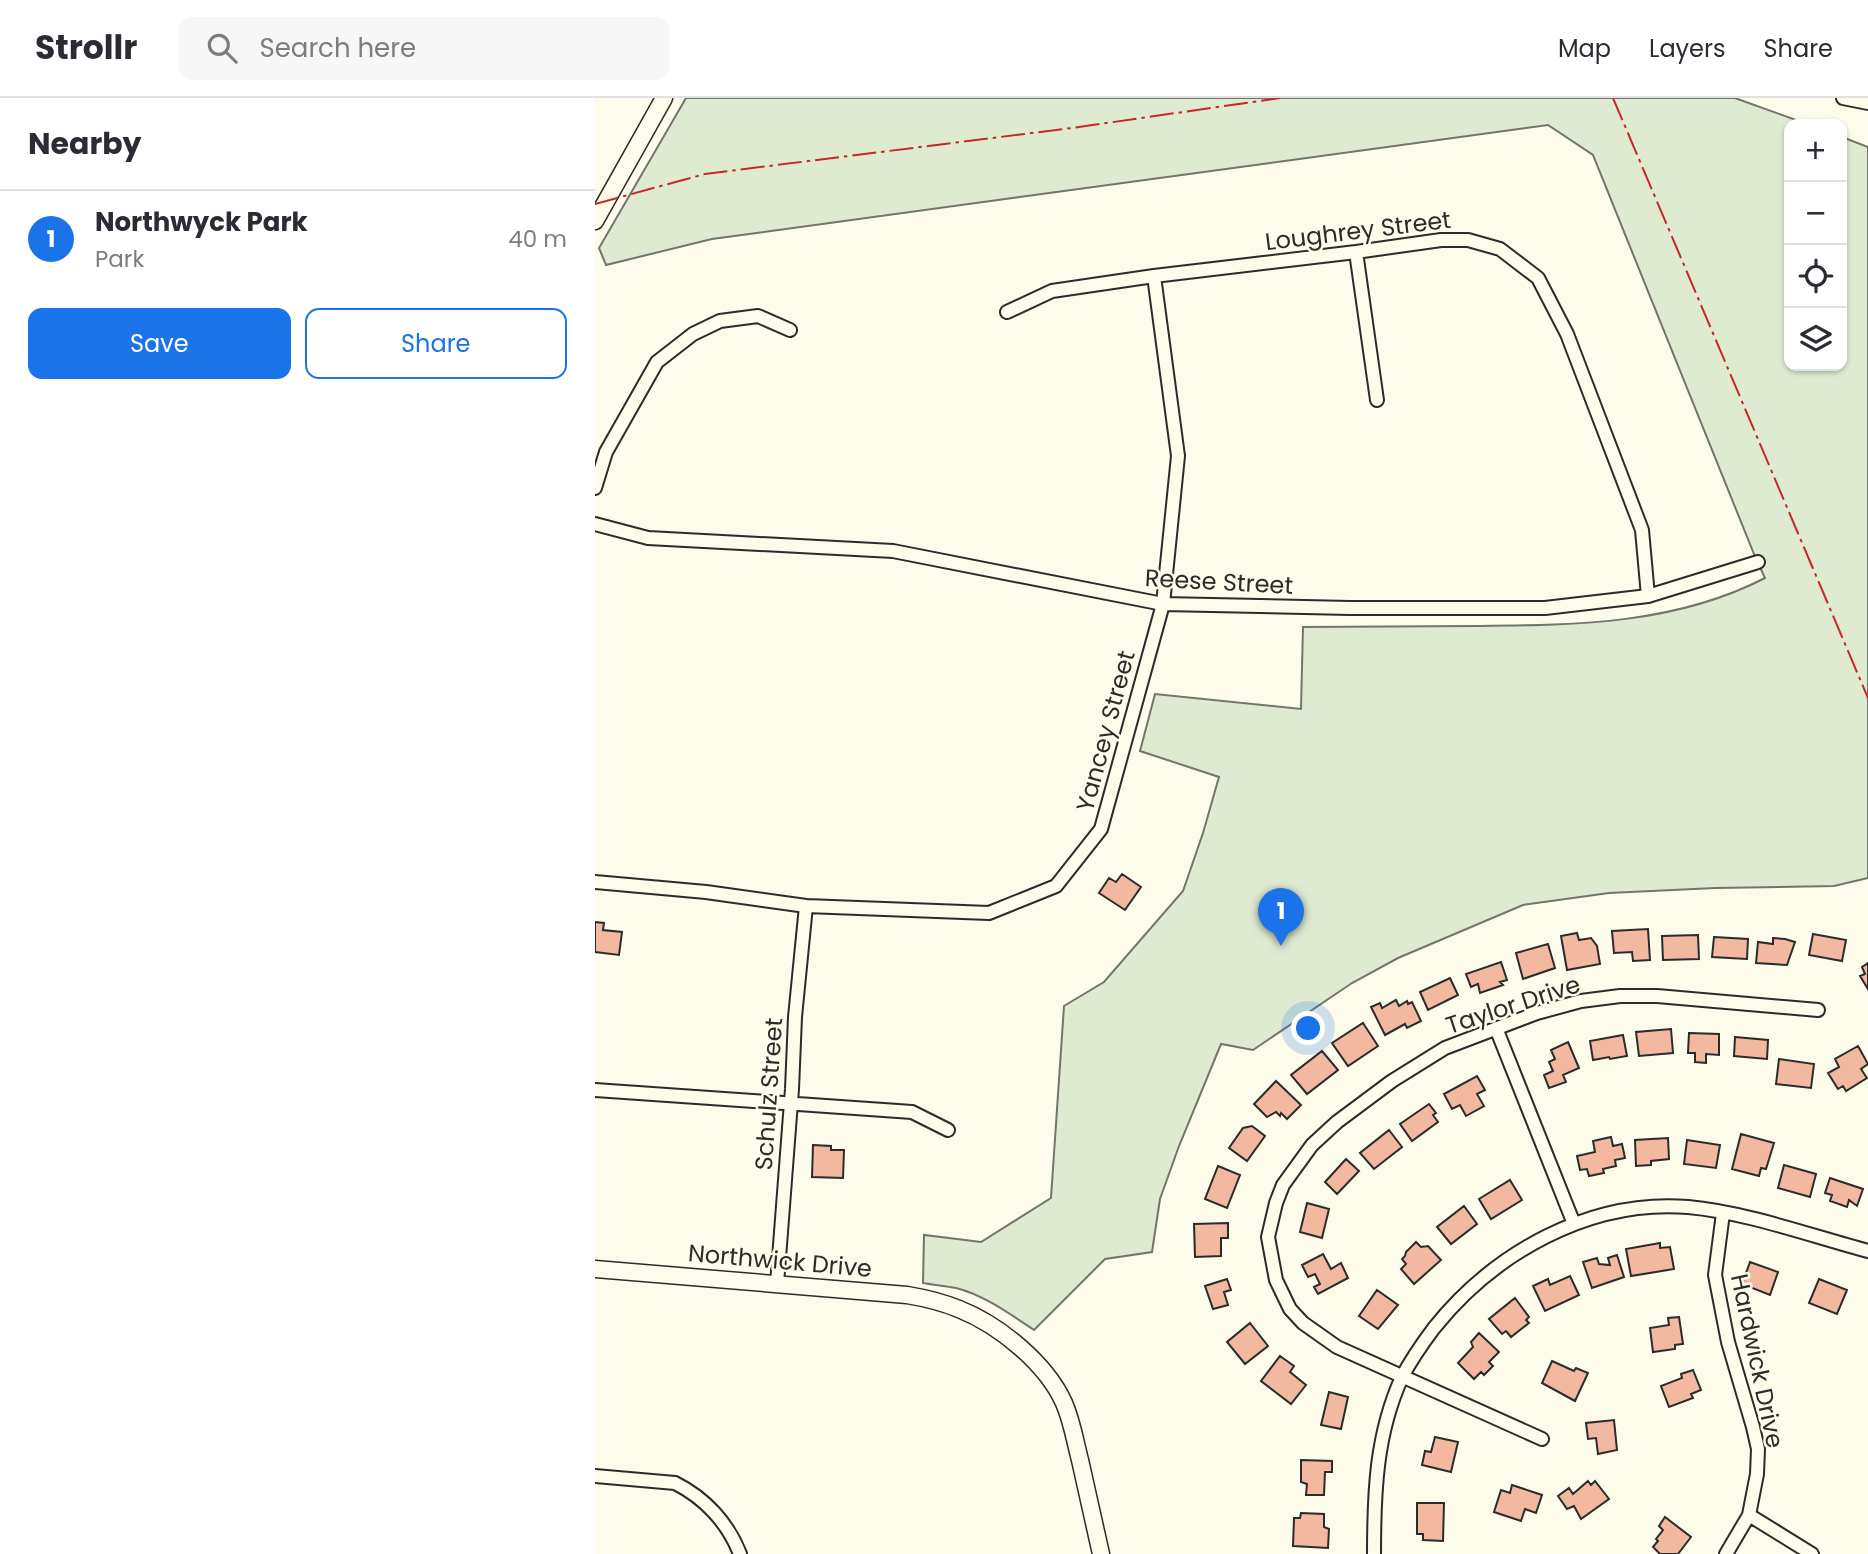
<!DOCTYPE html>
<meta charset="utf-8">
<style>
:root{--surface:#fff;--page:#f7f7f7;--text:#2b2b33;--muted:#7c7c81;--line:#e1e1e2;--accent:#1a73e8}
body{margin:0;font-family:Poppins,sans-serif;background:var(--page);color:var(--text)}
.controls{position:absolute;right:21px;top:21px;display:grid;overflow:hidden;border-radius:14px;box-shadow:0 2px 5px #0004}
.controls button{width:63px;height:63px;display:grid;place-items:center;padding:0;border:0;border-bottom:2px solid var(--line);background:var(--surface);color:var(--text);font:35px sans-serif}
.you{position:absolute;left:714px;top:931px;width:24px;height:24px;margin:-18px;border:5px solid #fff;border-radius:50%;background:#1a73e8;box-shadow:0 0 0 10px #1a73e833}
.badge{display:grid;place-items:center;width:46px;height:46px;border-radius:50%;background:var(--accent);color:#fff;font-size:23px;font-weight:700}
.pin{position:absolute;translate:-50% -58px;filter:drop-shadow(0 2px 4px #0008)}
.pin::after{content:'';position:absolute;top:37px;width:24px;height:21px;background:inherit;clip-path:polygon(0 0,100% 0,50% 100%)}
.list{margin:0;padding:0;list-style:none}
h2{display:flex;justify-content:space-between;align-items:center;height:91px;margin:0;padding:0 28px;font-size:30px}
h2 small{font-size:23px;font-weight:400;color:var(--muted)}
.list li{display:grid;grid-template-columns:46px 1fr auto;gap:21px;align-items:center;box-sizing:border-box;height:98px;padding:0 28px;border-top:2px solid var(--line)}
.list b{display:block;font-size:26px;white-space:nowrap}
.list p{margin:0;font-size:23px;white-space:nowrap;color:var(--muted)}
.list em{font-size:23px;font-style:normal;color:var(--muted)}
.actions{display:flex;gap:14px;padding:21px 28px}
.actions a{flex:1;padding:16px 0;border:2px solid var(--accent);border-radius:14px;text-align:center;font-size:24px;color:var(--accent)}
.actions .main{background:var(--accent);color:#fff}
.icon{flex:none;width:38px;height:38px;fill:none;stroke:currentColor;stroke-width:2;stroke-linecap:round;stroke-linejoin:round}
.map{position:relative;flex:none;width:1273px;height:1456px;overflow:hidden}
header{display:flex;align-items:center;gap:42px;box-sizing:border-box;height:98px;padding:0 35px;background:var(--surface);border-bottom:2px solid var(--line)}
header strong{font-size:33px}
nav{display:flex;gap:38px;margin-inline-start:auto;font-size:24px}
.search{width:490px;height:63px;background:var(--page);display:flex;align-items:center;gap:18px;box-sizing:border-box;padding:0 24px;border-radius:14px;color:var(--muted);font-size:26px}
main{display:flex}
aside{flex:1;background:var(--surface)}
.map>svg:first-child{display:block}
.green{fill:#deebd1;stroke:#74746e;stroke-width:2}
.building{fill:#f2b8a0;stroke:#2b2b2b;stroke-width:2}
.lines{fill:none;stroke-linecap:round;stroke-linejoin:round}
.minor-casing{stroke:#2b2b2b;stroke-width:16}
.tertiary-casing{stroke:#2b2b2b;stroke-width:19}
.minor{stroke:#fdfbea;stroke-width:12}
.tertiary{stroke:#fdfbea;stroke-width:16}
.power{stroke:#c62828;stroke-width:2;stroke-dasharray:24 5 3.5 5;stroke-linecap:butt}
.labels{text-anchor:middle;stroke-width:5;stroke-linejoin:round;paint-order:stroke}
.street-label{font-size:24px;fill:#2b2b2b;stroke:#fdfbea}
</style>
<header>
<strong>Strollr</strong>
<div class="search"><svg class="icon" aria-label="search" viewBox="0 0 24 24"><circle cx="10" cy="10" r="6"/><path d="M15 15l6 6"/></svg>Search here</div>
<nav><a>Map</a><a>Layers</a><a>Share</a></nav>
</header>
<main>
<aside>
<h2>Nearby<small></small></h2>
<ul class="list">
<li><span class="badge">1</span><div><b>Northwyck Park</b><p>Park</p></div><em>40 m</em></li>
</ul>
<div class="actions"><a class="main">Save</a><a>Share</a></div>
</aside>
<div class="map">
<svg width="1273" height="1456" viewBox="0 0 1273 1456">
<rect width="100%" height="100%" fill="#fdfbea"/>
<path class="green" d="M91,0H1140L1212,26H1194V268H1247V39L1273,49V780L1239,788L1120,790L1014,795L928,807L803,860L757,885L658,952L626,946L584,1048L565,1101L557,1154L510,1161L439,1232C415,1216 389,1197 361,1190C350,1188 339,1187 328,1185L329,1137L386,1144L456,1100L469,908L509,884L588,793L608,735L624,679L545,653L560,596L706,611L708,529C765,529 822,528 879,528C979,527 1079,527 1170,480L1159,456L998,57L953,27L117,141L11,167L4,150Z"/>
<path class="building" d="M527,776L546,789L530,812L504,795L514,780L521,784Z
M0,824L9,825L8,832L27,834L24,857L0,854Z
M1053,831L1055,862L1038,863L1037,854L1019,855L1017,833Z
M982,835L984,842L996,840L1002,848L1005,866L972,872L966,838Z
M1218,836L1251,842L1247,863L1214,857Z
M1103,837L1104,861L1068,862L1067,838Z
M1119,839L1153,841L1152,861L1117,859Z
M1178,840L1190,841L1200,844L1192,867L1161,865L1163,844L1178,846Z
M953,846L960,870L928,881L921,855Z
M906,864L912,882L905,884L908,887L885,895L883,886L876,889L871,876Z
M1273,865V891L1265,878L1270,876L1267,869Z
M855,880L863,897L833,912L825,894Z
M801,902L804,908L812,903L813,906L817,904L826,923L812,930L810,926L790,937L776,909L785,905L787,910Z
M768,925L783,948L753,968L737,945Z
M1076,931L1078,955L1044,958L1041,934Z
M1094,935L1124,936V957L1111,956V965L1100,964V955H1093Z
M1028,937L1032,958L1015,961L1014,959L998,962L995,943Z
M1140,939L1173,942L1172,961L1139,958Z
M973,944L984,970L968,977L971,984L954,990L949,977L958,973L954,964L960,961L956,952Z
M1263,948L1273,966L1266,971L1272,980L1251,993L1248,988L1243,991L1233,975L1244,969L1240,961Z
M727,953L743,972L712,996L696,977Z
M1184,961L1219,966L1216,990L1181,986Z
M882,978L890,992L882,996L889,1008L871,1018L865,1007L857,1011L849,996Z
M681,983L706,1007L692,1021L686,1015L685,1018L681,1014L672,1019L659,1006Z
M834,1006L841,1015L838,1017L843,1024L817,1043L805,1026Z
M657,1028L670,1038L652,1063L634,1050L648,1030Z
M794,1032L807,1049L779,1071L765,1055Z
M1146,1036L1179,1045L1171,1071L1166,1070L1164,1078L1137,1071Z
M1016,1039L1018,1048L1027,1046L1030,1060L1020,1062L1021,1068L1008,1071L1009,1075L994,1078L992,1071L985,1072L982,1058L1000,1054L998,1043Z
M1073,1040L1074,1061L1056,1063V1067L1041,1068L1040,1042Z
M1092,1042L1125,1047L1121,1070L1089,1066Z
M218,1047L236,1048V1052H249L248,1080L217,1079Z
M751,1061L764,1073L742,1096L730,1084Z
M1189,1067L1221,1076L1215,1099L1183,1090Z
M623,1068L645,1077L632,1110L610,1101Z
M1235,1080L1268,1091L1262,1108L1254,1102L1252,1109L1235,1103L1237,1097L1230,1095Z
M915,1082L927,1102L896,1121L884,1101Z
M712,1105L734,1111L727,1140L705,1134Z
M869,1108L882,1126L856,1146L842,1129Z
M633,1125V1140H626V1158L600,1159L599,1126Z
M821,1144L826,1149L833,1148L846,1162L819,1186L806,1171L811,1166L807,1161L810,1158L811,1154Z
M1065,1145V1150L1075,1149L1079,1171L1036,1178L1031,1151Z
M728,1156L736,1171L746,1165L753,1180L723,1196L719,1189L725,1186L720,1176L713,1179L707,1167Z
M1022,1157L1029,1179L997,1190L988,1164L1002,1160L1004,1166L1015,1167L1013,1160Z
M1155,1164L1183,1174L1175,1197L1147,1186Z
M975,1178L984,1197L950,1213L938,1188L953,1181L955,1187Z
M632,1181L636,1192L629,1194L633,1207L618,1211L610,1188Z
M1224,1181L1252,1192L1242,1216L1214,1205Z
M782,1192L803,1207L783,1231L764,1218Z
M920,1200L934,1219L931,1222L934,1225L916,1239L911,1233L907,1236L894,1221Z
M1084,1219L1088,1246L1080,1247V1251L1058,1254L1055,1230L1074,1227L1073,1220Z
M655,1225L673,1248L650,1266L632,1244Z
M884,1235L904,1254L894,1264L898,1268L889,1277L886,1274L879,1281L863,1265L878,1249L876,1244Z
M685,1258L699,1268L695,1274L711,1287L696,1306L666,1283Z
M957,1263L979,1273L981,1270L993,1275L980,1303L947,1285Z
M1098,1272L1106,1292L1096,1296L1098,1300L1074,1309L1066,1288L1087,1280L1086,1276Z
M734,1294L753,1299L746,1331L726,1327Z
M1019,1322L1022,1352L1003,1356L1001,1340L993,1341L991,1325Z
M840,1339L863,1344L856,1374L827,1367L830,1353L836,1354Z
M706,1362L737,1363V1374H730L729,1397H711L712,1386L706,1384Z
M993,1383L996,1387L1000,1383L1014,1401L986,1421L979,1408L972,1411L963,1398L974,1390L978,1396Z
M917,1387L947,1397L941,1415L930,1411L926,1423L899,1414L906,1392L915,1395Z
M822,1405H849L848,1443L828,1442V1436H822Z
M706,1415L729,1416V1429L734,1431L733,1450L698,1448L699,1420H705Z
M1070,1419L1096,1439L1083,1456H1065L1058,1449L1063,1443L1061,1441L1068,1432L1064,1428Z"/>
<g class="lines">
<g class="minor-casing">
<path id="minor" d="M1248,0L1273,5
M761,154L782,302
M412,214L457,193L559,178L761,154L846,142H873L905,151L943,180L972,236L1047,432L1053,498
M0,390L11,354L62,264L98,236L125,223L163,218L195,232
M0,426L53,440L298,453L568,506L755,510H950L1053,498L1163,464
M0,784L111,794L211,808L394,815L461,788L506,731L568,506L583,358L559,178
M901,930L979,1126
M0,992L317,1014L353,1032
M1128,1115L1120,1177L1133,1244L1158,1329L1163,1351L1162,1376L1154,1417L1131,1456
M182,1186L197,991L200,919L211,808
M947,1341L742,1249L708,1225L695,1211L681,1182L673,1139L681,1105L688,1087L717,1047L742,1024L797,983L850,950L942,915L986,903L1025,898H1062L1223,912
M0,1378L80,1385C110,1400 133,1425 145,1456
M1154,1417L1217,1456
M779,1456C779,1394 781,1336 807,1279C816,1262 827,1246 839,1230C899,1155 994,1101 1093,1109C1150,1114 1217,1138 1273,1153"/>
</g>
<g class="tertiary-casing">
<path id="tertiary" d="M0,123L69,0
M0,1171L312,1197C330,1200 347,1204 364,1211C404,1227 451,1265 469,1305C477,1323 480,1343 485,1362C492,1393 499,1425 506,1456"/>
</g>
<use href="#minor" class="minor"/>
<use href="#tertiary" class="tertiary"/>
<path class="power" d="M1018,0L1273,600
M0,106L110,76L477,30L685,0"/>
</g>
<g class="labels">
<g class="street-label">
<text transform="translate(763 133) rotate(-7)" y="8">Loughrey Street</text>
<text transform="translate(624 484) rotate(3)" y="8">Reese Street</text>
<text transform="translate(511 633) rotate(-75)" y="8">Yancey Street</text>
<text transform="translate(918 907) rotate(-18)" y="8">Taylor Drive</text>
<text transform="translate(174 996) rotate(-86)" y="8">Schulz Street</text>
<text transform="translate(185 1163) rotate(5)" y="8">Northwick Drive</text>
<text transform="translate(1162 1263) rotate(78)" y="8">Hardwick Drive</text>
</g>
</g>
</svg>
<div class="controls">
<button>+</button>
<button>−</button>
<button><svg class="icon" aria-label="locate" viewBox="0 0 24 24"><circle cx="12" cy="12" r="6"/><path d="M12 2v4M12 18v4M2 12h4M18 12h4"/></svg></button>
<button><svg class="icon" aria-label="layers" viewBox="0 0 24 24"><path d="M12 4l9 5-9 5-9-5zM3 14l9 5 9-5"/></svg></button>
</div>
<div class="you"></div>
<div class="pin badge" style="left:686px;top:848px">1</div>
</div>
</main>
